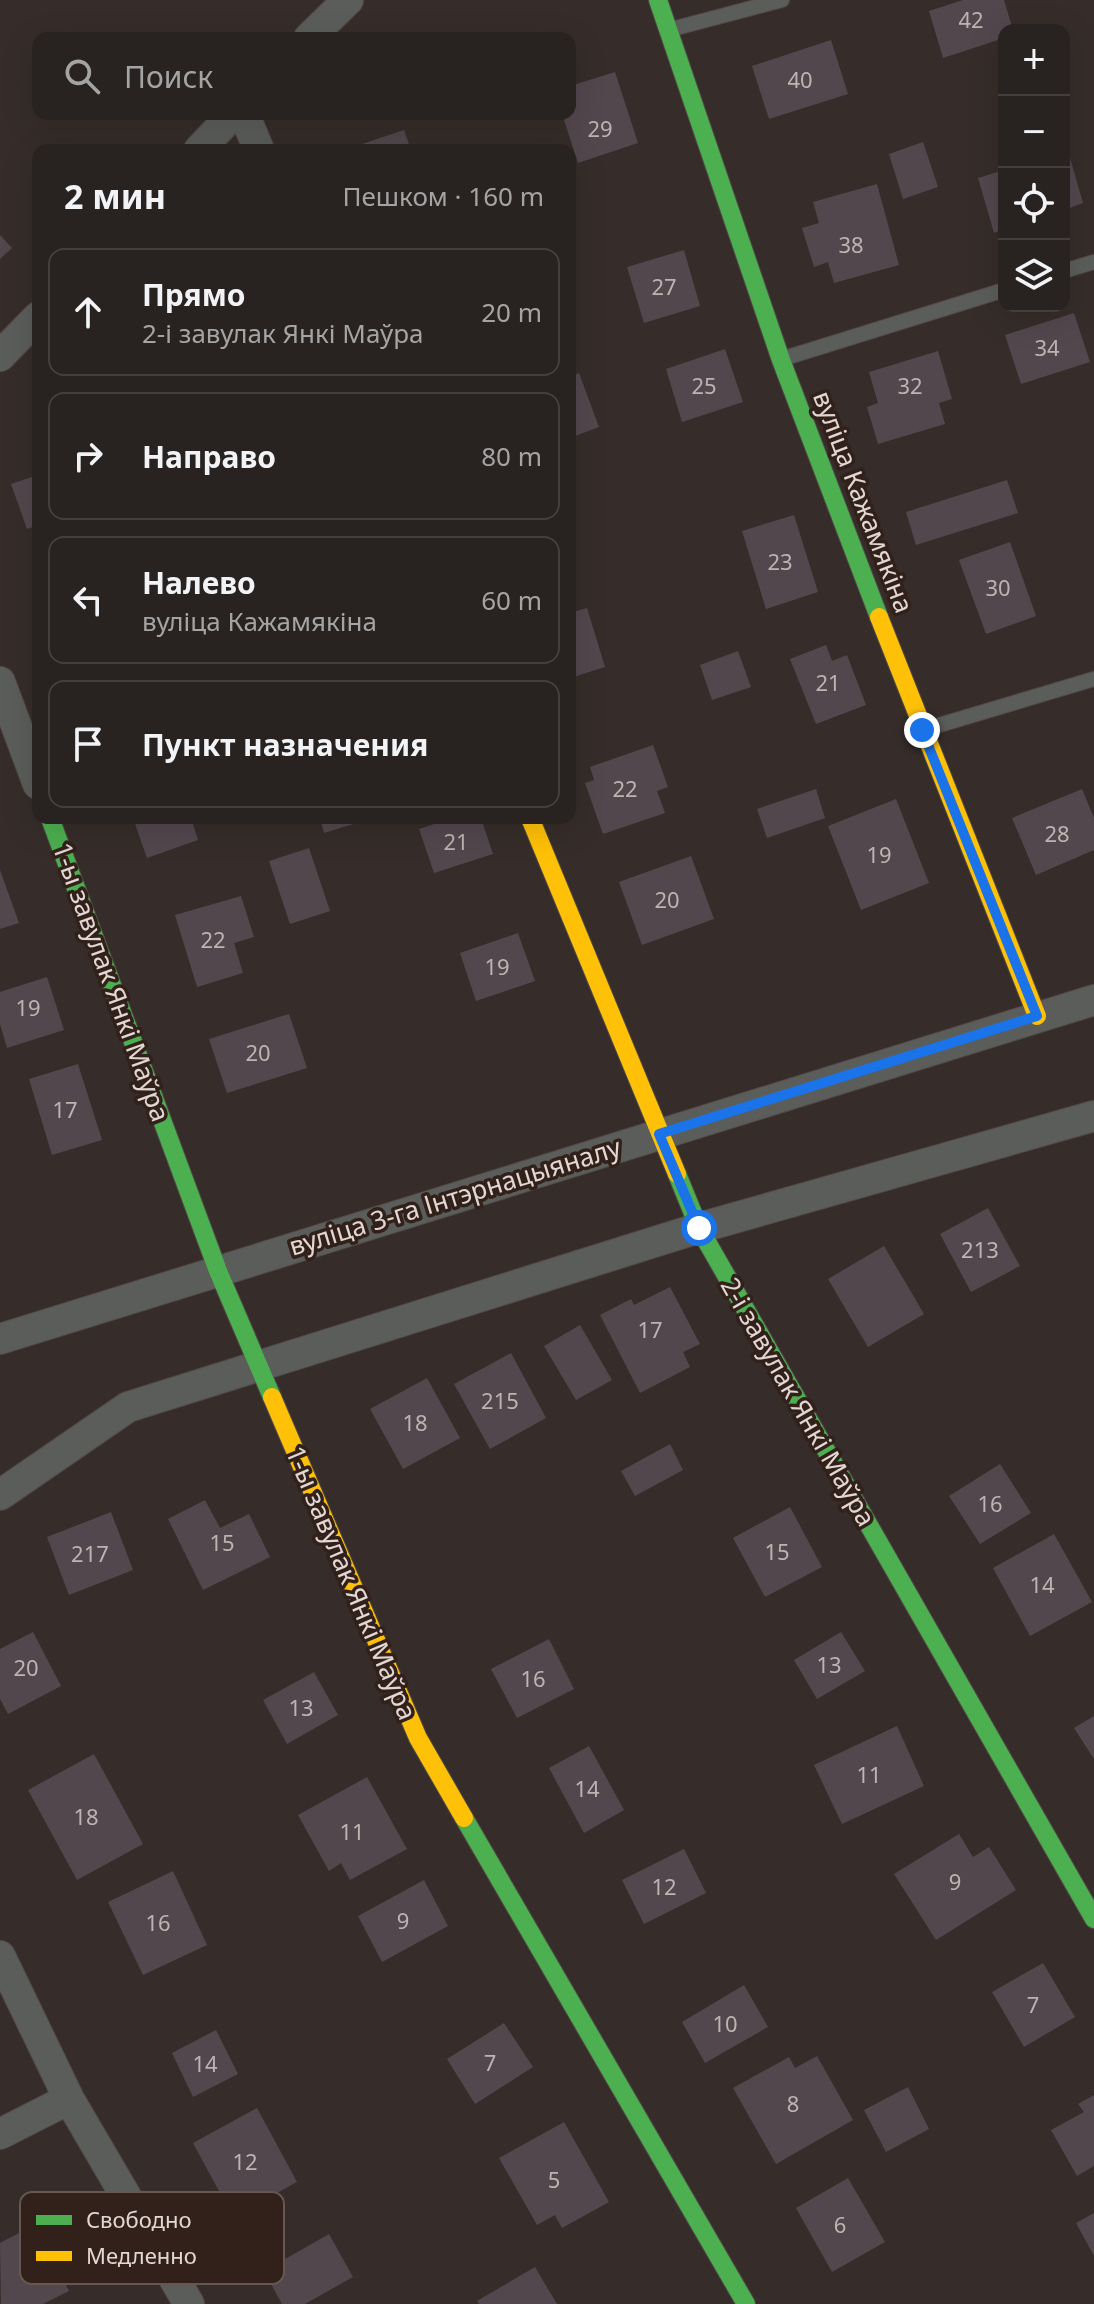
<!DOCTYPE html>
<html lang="ru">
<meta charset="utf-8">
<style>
:root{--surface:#282220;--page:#342f2d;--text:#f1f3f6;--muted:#a5a4a5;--line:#443f3e}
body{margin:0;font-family:"Noto Sans",sans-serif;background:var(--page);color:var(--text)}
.controls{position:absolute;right:24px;top:24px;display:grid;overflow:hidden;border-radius:16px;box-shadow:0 8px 32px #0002}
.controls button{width:72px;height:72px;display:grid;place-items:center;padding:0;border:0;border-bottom:2px solid var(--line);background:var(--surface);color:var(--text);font:40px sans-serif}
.stop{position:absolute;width:24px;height:24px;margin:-18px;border:6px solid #1a73e8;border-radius:50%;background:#fff}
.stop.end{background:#1a73e8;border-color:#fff;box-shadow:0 2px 8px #0008}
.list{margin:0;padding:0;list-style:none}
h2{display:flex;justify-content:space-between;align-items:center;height:104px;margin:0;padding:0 32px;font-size:34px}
h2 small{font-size:26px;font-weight:400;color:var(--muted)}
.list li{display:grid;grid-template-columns:52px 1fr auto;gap:24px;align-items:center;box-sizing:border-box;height:128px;margin:0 16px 16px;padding:0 16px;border:2px solid var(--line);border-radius:16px}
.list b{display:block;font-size:30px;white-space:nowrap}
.list p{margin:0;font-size:26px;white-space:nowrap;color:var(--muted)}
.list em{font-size:26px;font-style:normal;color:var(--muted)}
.icon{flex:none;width:44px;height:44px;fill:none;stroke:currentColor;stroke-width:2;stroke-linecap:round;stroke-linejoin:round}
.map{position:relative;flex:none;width:1094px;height:2304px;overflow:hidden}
.search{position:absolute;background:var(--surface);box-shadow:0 8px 32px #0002;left:32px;top:32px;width:544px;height:88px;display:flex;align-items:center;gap:20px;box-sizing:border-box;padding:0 28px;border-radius:16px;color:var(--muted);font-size:30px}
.panel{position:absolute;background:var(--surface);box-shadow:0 8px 32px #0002;left:32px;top:144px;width:544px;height:680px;border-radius:16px}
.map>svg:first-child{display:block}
.building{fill:#53474e}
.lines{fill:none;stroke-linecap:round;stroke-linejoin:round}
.lane-casing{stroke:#514946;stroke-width:16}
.street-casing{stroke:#514946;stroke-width:32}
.fast-casing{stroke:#514946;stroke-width:20}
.slow-casing{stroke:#514946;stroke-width:20}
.lane{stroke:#5b5d5a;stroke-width:14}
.street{stroke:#5b5d5a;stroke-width:30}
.fast{stroke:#4caf50;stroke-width:18}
.slow{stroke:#ffc107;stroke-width:18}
.route{stroke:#1a73e8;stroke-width:10}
.labels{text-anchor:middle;stroke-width:7;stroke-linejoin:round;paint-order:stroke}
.number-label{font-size:22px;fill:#beb3b1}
.street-label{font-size:26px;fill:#e2d7d2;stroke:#31211a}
.key{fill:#31211a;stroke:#665851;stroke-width:2}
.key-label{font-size:22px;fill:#e2d7d2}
</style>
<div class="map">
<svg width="1094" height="2304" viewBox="0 0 1094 2304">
<rect width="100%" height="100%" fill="#362d2a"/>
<path class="building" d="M963,0H1004L1013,30H1004V38L943,58L929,11Z
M831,40L848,94L769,119L752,66Z
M615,72L638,143L578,163L562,114H570V86Z
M404,130L411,150H361L359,145Z
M923,142L938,187L903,199L889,154Z
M1068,151L1083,203L1064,210V152Z
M1004,170V229L994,233L978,178Z
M877,184L899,265L834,283L828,262L814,267L802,228L819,223L813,202Z
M0,235L12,248L0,259Z
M684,250L700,306L644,323L627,267Z
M1074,313L1090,362L1021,384L1005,335Z
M725,349L743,402L682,422L666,369Z
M938,351L952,399L939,403L945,424L878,444L867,407L878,403L869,372Z
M579,373L599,427L570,438V377Z
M38,475V525L27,529L11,484Z
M1007,480L1018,513L916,545L906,512Z
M794,515L818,592L766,609L742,531Z
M1010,542L1036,616L986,634L959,560Z
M587,608L605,667L570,678V613Z
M826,645L832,661L847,655L866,705L816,724L790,659Z
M738,651L751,687L712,700L700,665Z
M653,745L668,787L657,791L665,813L603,834L585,783L594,780L590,767Z
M816,789L825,818L767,838L757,809Z
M1082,789L1094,818V850L1036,875L1012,818Z
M896,799L929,883L861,910L828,826Z
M133,818H191L198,840L147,858Z
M320,818H370V819L324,833Z
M453,818H481L493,854L434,873L419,829Z
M309,848L330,911L290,924L269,861Z
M691,856L714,919L642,945L619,882Z
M0,870L19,923L0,929Z
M241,896L254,937L234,943L243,973L197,987L175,915Z
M518,933L535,981L476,1001L460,953Z
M47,977L64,1030L7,1048L0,1024V992Z
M289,1014L307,1068L227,1093L209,1039Z
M78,1064L102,1140L52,1155L29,1079Z
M988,1208L1020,1266L971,1292L940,1234Z
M884,1246L924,1314L868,1347L828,1279Z
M670,1287L700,1344L683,1352L690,1367L640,1393L600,1315L631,1299L634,1305Z
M580,1325L612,1380L576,1400L544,1346Z
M511,1353L546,1418L490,1449L454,1384Z
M427,1378L460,1438L403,1469L370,1409Z
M670,1444L683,1470L635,1496L621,1471Z
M1000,1464L1031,1513L980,1544L949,1496Z
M205,1500L220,1528L249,1514L270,1557L203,1590L168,1519Z
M790,1507L822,1567L765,1597L733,1538Z
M111,1512L133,1570L69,1595L47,1537Z
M1054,1534L1092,1602L1030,1636L993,1568Z
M33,1632L61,1686L8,1714L0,1699V1649Z
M841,1632L865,1671L817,1699L794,1660Z
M549,1639L574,1689L517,1718L491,1669Z
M314,1672L338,1715L287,1744L263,1700Z
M1094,1716V1759L1074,1728Z
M897,1726L924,1786L842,1824L814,1765Z
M589,1746L624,1810L584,1833L549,1768Z
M94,1754L143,1844L77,1880L28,1790Z
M367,1777L407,1849L350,1880L341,1863L329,1871L298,1815Z
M959,1834L973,1857L989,1847L1016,1890L936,1940L894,1874Z
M684,1849L706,1893L644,1924L622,1880Z
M173,1871L207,1945L143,1975L108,1902Z
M424,1880L448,1926L382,1962L358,1916Z
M1043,1963L1075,2017L1024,2047L992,1992Z
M744,1985L768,2027L705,2063L682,2022Z
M504,2023L533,2067L475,2104L447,2059Z
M216,2030L238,2074L193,2097L172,2053Z
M817,2056L853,2120L776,2164L733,2088L789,2057L795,2068Z
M908,2087L929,2129L886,2152L864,2110Z
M1094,2095V2166L1077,2176L1051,2130L1084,2112L1078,2104Z
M257,2108L297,2182L233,2217L193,2143Z
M564,2122L609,2202L562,2228L555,2215L537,2225L499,2158Z
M848,2178L885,2242L832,2272L796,2208Z
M1094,2213V2256L1076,2223Z
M19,2233L24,2243L40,2234L69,2291L43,2304H1L0,2243Z
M329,2234L353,2277L305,2304H282L264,2271Z
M535,2267L557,2304H479L477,2301Z"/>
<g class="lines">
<g class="lane-casing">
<path id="lane" d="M672,29L782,0
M1064,271L1094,262
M785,358L1004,290
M926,729L1094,679"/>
</g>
<g class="street-casing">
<path id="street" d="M309,38L348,0
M244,114L259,150
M199,150L233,114
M0,356L38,317
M0,682L38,784
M0,1339L1094,1000
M0,1495L128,1407L699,1228L1094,1116
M0,1956L69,2099L189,2304
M0,2134L69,2099"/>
</g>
<g class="fast-casing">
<path id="fast" d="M658,0L781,360L879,617
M50,818L218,1271L272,1397
M677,1174L699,1228L1094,1919
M464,1818L746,2304"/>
</g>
<g class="slow-casing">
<path id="slow" d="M879,617L1037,1016
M530,818L677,1174
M272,1397L418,1738L464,1818"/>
</g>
<use href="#lane" class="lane"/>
<use href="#street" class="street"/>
<use href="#fast" class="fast"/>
<use href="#slow" class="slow"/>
</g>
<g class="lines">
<path class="route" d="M699,1228L659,1134L1037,1016L922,730"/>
</g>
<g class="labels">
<g class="number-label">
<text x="971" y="28">42</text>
<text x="800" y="88">40</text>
<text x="600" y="137">29</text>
<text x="851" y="253">38</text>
<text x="664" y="295">27</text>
<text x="1047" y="356">34</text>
<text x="704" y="394">25</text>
<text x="910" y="394">32</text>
<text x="780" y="570">23</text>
<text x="998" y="596">30</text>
<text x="828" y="691">21</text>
<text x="625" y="797">22</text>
<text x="1057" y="842">28</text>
<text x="456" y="850">21</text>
<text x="879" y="863">19</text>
<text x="667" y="908">20</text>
<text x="213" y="948">22</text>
<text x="497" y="975">19</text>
<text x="28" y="1016">19</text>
<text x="258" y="1061">20</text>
<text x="65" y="1118">17</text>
<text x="980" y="1258">213</text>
<text x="650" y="1338">17</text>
<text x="500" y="1409">215</text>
<text x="415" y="1431">18</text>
<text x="990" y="1512">16</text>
<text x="222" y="1551">15</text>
<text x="777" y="1560">15</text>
<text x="90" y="1562">217</text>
<text x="1042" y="1593">14</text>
<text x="829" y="1673">13</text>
<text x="26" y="1676">20</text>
<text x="533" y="1687">16</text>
<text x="301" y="1716">13</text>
<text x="869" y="1783">11</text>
<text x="587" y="1797">14</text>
<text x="86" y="1825">18</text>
<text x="352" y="1840">11</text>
<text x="955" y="1890">9</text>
<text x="664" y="1895">12</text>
<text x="403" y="1929">9</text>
<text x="158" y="1931">16</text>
<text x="1033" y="2013">7</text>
<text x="725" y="2032">10</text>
<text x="490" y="2071">7</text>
<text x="205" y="2072">14</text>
<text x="793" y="2112">8</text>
<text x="245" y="2170">12</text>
<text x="554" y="2188">5</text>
<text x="840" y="2233">6</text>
</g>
<g class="street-label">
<text transform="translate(863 502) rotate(69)" y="9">вуліца Кажамякіна</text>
<text transform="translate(111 982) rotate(70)" y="9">1-ы завулак Янкі Маўра</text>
<text transform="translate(455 1197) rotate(-17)" y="9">вуліца 3-га Інтэрнацыяналу</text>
<text transform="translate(798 1402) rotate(60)" y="9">2-і завулак Янкі Маўра</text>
<text transform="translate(351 1583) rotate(67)" y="9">1-ы завулак Янкі Маўра</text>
</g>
</g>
<rect x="20" y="2192" width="264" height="92" rx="12" class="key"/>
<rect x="36" y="2215" width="36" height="10" fill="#4caf50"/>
<rect x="36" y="2251" width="36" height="10" fill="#ffc107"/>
<g class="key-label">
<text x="86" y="2228">Свободно</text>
<text x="86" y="2264">Медленно</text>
</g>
</svg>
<div class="controls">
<button>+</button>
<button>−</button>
<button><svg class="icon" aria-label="locate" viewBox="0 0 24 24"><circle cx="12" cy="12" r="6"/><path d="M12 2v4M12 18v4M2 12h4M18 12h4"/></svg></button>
<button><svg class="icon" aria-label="layers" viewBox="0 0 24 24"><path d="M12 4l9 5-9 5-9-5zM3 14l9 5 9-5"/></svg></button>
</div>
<div class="stop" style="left:699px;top:1228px"></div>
<div class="stop end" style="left:922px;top:730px"></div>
<div class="search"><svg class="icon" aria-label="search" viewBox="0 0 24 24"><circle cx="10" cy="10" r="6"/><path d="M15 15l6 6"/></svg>Поиск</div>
<section class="panel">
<h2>2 мин<small>Пешком · 160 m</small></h2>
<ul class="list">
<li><svg class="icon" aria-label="ahead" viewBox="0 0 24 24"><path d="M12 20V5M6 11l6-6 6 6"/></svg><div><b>Прямо</b><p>2-і завулак Янкі Маўра</p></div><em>20 m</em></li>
<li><svg class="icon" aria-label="right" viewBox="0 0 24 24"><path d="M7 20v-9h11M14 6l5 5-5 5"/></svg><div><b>Направо</b></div><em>80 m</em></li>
<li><svg class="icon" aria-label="left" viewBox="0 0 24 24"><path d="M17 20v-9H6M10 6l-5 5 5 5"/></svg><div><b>Налево</b><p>вуліца Кажамякіна</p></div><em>60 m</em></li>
<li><svg class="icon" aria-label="arrive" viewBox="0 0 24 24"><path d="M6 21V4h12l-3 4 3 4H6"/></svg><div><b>Пункт назначения</b></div></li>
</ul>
</section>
</div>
